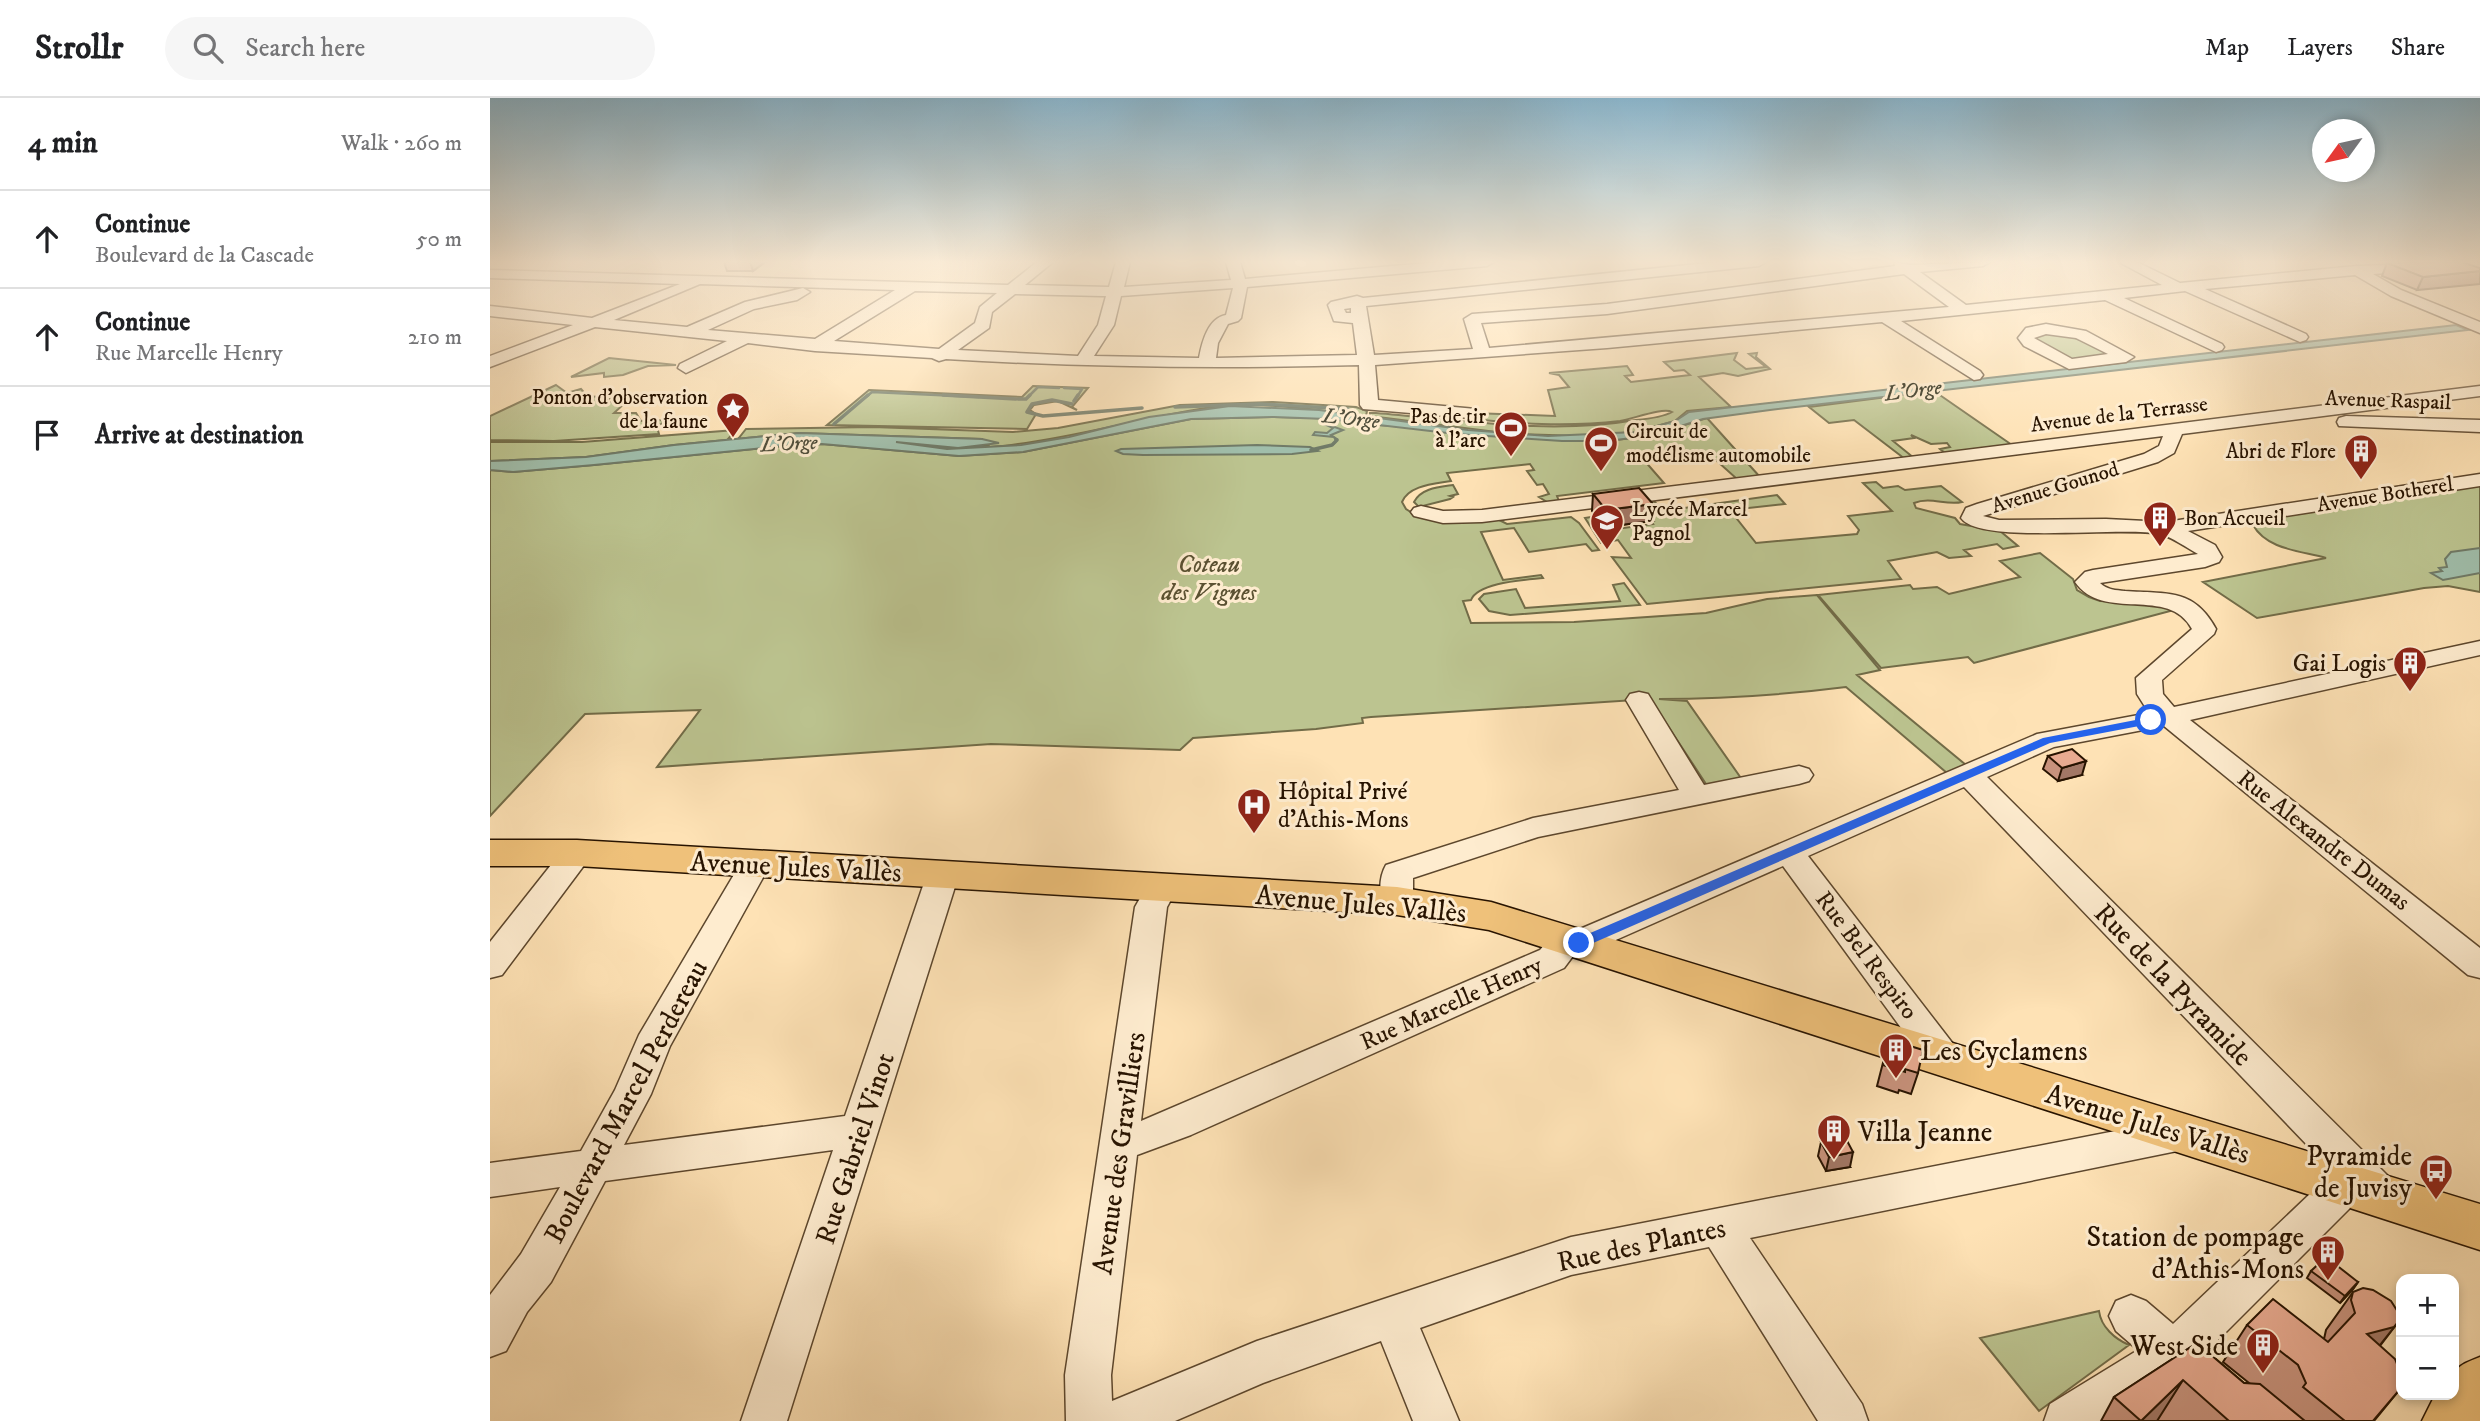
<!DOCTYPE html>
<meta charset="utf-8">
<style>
:root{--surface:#fff;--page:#f6f6f6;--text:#202124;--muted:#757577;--line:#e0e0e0}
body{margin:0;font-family:"IM FELL DW Pica",serif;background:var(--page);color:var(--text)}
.controls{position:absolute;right:21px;bottom:21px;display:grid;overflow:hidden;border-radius:14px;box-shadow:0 4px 10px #0003}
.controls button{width:63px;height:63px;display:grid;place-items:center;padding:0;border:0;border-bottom:2px solid var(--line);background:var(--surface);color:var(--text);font:35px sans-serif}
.compass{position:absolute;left:1822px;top:21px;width:63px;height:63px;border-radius:50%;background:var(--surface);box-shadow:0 4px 10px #0003;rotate:237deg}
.stop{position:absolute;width:21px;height:21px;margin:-16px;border:5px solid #2563eb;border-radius:50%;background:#fff}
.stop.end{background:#2563eb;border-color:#fff;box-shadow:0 2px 7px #0008}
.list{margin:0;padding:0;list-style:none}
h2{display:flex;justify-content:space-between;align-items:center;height:91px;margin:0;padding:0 28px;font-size:30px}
h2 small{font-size:23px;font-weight:400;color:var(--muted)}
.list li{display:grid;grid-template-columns:46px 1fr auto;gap:21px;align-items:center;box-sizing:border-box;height:98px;padding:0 28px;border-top:2px solid var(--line)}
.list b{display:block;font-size:26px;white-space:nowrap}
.list p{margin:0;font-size:23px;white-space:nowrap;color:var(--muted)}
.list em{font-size:23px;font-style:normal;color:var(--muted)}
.icon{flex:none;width:38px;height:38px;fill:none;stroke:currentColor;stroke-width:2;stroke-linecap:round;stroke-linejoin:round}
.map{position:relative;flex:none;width:1990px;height:1323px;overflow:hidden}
header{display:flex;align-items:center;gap:42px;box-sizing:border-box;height:98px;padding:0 35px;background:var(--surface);border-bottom:2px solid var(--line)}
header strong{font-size:33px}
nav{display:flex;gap:38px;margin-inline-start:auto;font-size:24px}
.search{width:490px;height:63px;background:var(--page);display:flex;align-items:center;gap:18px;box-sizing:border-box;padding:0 24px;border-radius:38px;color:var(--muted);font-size:26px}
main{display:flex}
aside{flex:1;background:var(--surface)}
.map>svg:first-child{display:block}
.green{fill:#bcc490;stroke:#726c48;stroke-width:2}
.water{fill:#a0beab;stroke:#707a67;stroke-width:2}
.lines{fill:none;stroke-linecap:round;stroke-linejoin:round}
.stream-far1{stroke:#707a67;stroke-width:2.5}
.stream{stroke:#707a67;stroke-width:3.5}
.minor-casing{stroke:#5d472d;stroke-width:3}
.major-casing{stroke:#271300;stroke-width:3}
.minor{fill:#feeccf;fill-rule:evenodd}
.major{fill:#efc17a;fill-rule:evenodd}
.wall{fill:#c8927c;stroke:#271300;stroke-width:2}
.shaded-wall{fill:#a27765;stroke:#271300;stroke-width:2}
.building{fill:#e8aa90;stroke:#271300;stroke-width:2}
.route{fill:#2563eb}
.labels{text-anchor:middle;stroke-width:6;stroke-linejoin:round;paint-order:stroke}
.far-water-label{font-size:21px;font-style:italic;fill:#514f3c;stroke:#feeccf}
.far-poi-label{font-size:21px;fill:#271300;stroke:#feeccf;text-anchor:end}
.far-street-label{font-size:21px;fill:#271300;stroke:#feeccf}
.park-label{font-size:24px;font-style:italic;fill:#5b5132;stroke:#feeccf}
.poi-label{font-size:24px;fill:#271300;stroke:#feeccf;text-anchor:end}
.street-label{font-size:24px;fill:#271300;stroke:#feeccf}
.near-street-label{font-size:28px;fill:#271300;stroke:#feeccf}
.near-poi-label{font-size:28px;fill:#271300;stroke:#feeccf;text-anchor:end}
</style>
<header>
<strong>Strollr</strong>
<div class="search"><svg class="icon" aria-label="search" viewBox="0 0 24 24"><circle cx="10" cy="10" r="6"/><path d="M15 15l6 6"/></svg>Search here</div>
<nav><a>Map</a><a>Layers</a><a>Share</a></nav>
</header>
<main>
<aside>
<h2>4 min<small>Walk · 260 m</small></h2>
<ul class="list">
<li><svg class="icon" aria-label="ahead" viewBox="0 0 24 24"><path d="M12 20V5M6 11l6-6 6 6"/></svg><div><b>Continue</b><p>Boulevard de la Cascade</p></div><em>50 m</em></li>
<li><svg class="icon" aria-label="ahead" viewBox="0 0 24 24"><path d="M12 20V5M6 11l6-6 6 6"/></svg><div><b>Continue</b><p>Rue Marcelle Henry</p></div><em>210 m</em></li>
<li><svg class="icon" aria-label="arrive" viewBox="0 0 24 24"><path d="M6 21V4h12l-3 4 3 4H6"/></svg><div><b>Arrive at destination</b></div></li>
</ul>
</aside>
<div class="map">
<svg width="1990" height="1323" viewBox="0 0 1990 1323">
<rect width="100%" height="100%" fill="#fee2b5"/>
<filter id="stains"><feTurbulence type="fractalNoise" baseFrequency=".00286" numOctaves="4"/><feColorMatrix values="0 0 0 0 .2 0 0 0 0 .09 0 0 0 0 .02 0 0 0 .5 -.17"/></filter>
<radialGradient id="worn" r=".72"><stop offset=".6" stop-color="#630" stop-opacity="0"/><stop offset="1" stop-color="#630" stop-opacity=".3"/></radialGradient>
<path class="green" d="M1570,234L1625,256L1588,264L1542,244L1541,236Z
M1247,255L1244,262L1256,271L1276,269L1259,256L1267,255L1266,259L1280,271L1248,278L1233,275L1209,279L1241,309L1197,313L1185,323L1145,334L1092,338L1022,336L880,318V315H886C972,322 1059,337 1146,322C1157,321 1173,319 1182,314C1173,309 1143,321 1130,323C1077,329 1027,326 973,320L975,316L983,315L1065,318L1058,292L1079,289L1069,277L1059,275L1137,268L1143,277L1135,278L1141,284L1200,277L1194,272L1184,273L1174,264Z
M119,260L186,267L158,268L133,277L114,279V275L81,279Z
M66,287L77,295L91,291L97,298L120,300L114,304L135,305L124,315H146L151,323L177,322L167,329L169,336L64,343L0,342V318Z
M543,288L598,290L582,309L587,312L568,303L544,307L540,312L546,316L537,331L337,327L379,292L532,299Z
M1444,293L1522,347L1455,355L1450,351L1460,349L1457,345L1441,346L1421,337L1424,340L1403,343L1424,360L1415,361L1364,322L1339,325L1319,309Z
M783,304L866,309L877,313L876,318C824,312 768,302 716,310C611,326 508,366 401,344L468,350L498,347L492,341L309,335L184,347L96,359L0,363V344H92L246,332L238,341H248L256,331L383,329L523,334L568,330L690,307Z
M784,319L859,321L872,326L934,330L966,336L1117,343L1159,338L1217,320L1270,379L1247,381L1218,355L1153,361L1174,385L1067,398L1069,403L1057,404L1049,399L1059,396L1053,386L1047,387L1037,373L1044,372L1040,366L957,375L961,383C945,386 919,387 912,404L916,411L924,416L1015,421L1011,423L1017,426L1081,419L1089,425L1109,452L1102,453L1096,446L1039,454L1024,430L991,434L1013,482L1051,477L1053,480C1035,482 988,484 981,502L973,503L981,525L1084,524L1216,515L1277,501L1327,497L1390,572L1367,577L1476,667L1457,675L1356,589C1293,597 1232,601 1169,601L1197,603L1253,683L1218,689L1160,601L881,619L872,620L873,625L826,631L703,640L690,652L501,646L167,669L210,612L95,616L0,718V372L23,374L104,367L303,347L332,346L469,358L533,354L701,321Z
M1386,384L1393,390L1408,388L1415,392L1451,388L1472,404C1456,408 1441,398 1424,405L1426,410L1465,420L1470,426L1510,433L1528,448L1513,451L1507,446L1474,452L1481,458L1459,460L1447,454L1398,463L1411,481L1157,506L1122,459L1141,460L1128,442L1111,445L1095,420L1107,418L1119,432L1163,426L1146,405L1164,403L1173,413L1287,397L1295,406L1240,412L1266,445L1367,436L1369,432L1358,418L1402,413L1373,385Z
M1990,386V494L1958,488L1934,490L1767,520L1713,484L1836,460C1812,453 1777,452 1763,427L1765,422Z
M963,387L968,396L960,398L963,399L960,401L929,409L924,404C931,390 949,389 963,387Z
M1550,455L1583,481L1587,492L1599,499L1610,503L1658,505L1684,512L1484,565L1478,559L1391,570L1328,497L1420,487L1423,491L1447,489L1459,496L1530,479L1510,463Z
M1134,485L1150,507L1020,517L999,513L989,501L994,496L1026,491L1035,510L1130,503L1123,487Z
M1609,1213C1611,1229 1625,1241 1639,1247L1549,1313L1490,1240Z"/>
<path class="water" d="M1966,227L1978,232L1280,312L1213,321L1159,338L1117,343H1072L966,336L838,321L836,326L853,332L841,337L847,341L843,347L846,343L844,339L823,337L825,334L837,335L843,330L834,326L836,321L784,319L701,321L533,354L469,358L332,346L303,347L104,367L23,374L0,372V363L96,359L184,347L309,335L492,341L509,345L468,350L406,344L457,351L531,347L579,339L659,319L740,308L829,312L978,332L1058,338L1145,334L1185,323L1199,314Z
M767,347L820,349L828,353L802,356L653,357L633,356L626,353L631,351Z
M1990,450V475L1953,482L1941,475L1952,473L1949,470L1957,469L1955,461L1961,454Z"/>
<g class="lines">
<path class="stream-far1" d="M574,290L592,291L587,299
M376,299L382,294L489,299
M538,299L548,289L569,290"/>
<path class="stream" d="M453,297L526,301
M528,301H536L540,297
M584,303L588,297
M582,306L562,302L542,306L537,314L553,318L652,310
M685,309L769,306L858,311
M344,326L378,297
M821,352L842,347L847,342"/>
<g class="minor-casing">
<path id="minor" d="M547,164H563L535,187L619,189L626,164H640L634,189L741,182L736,164H750L755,181L948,164H1004L997,168L757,189L751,220L748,223L738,226L728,245L726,260L867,257L863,225L844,223L838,207L841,204L867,198L873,200L1227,164H1276L1269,168L876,208L884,257L983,251L974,221L982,216L1117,206L1405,168L1404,164L1420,167L1500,164L1493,168L1430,174L1476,207L1672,187L1629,164H1647L1690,185L1866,168L1990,164V169L1883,176L1911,192L1990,224V235L1901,198L1865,177L1715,191L1816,236L1818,239L1816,242L1810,244L1695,193L1634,200L1732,246L1734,249L1732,252L1726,254L1615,202L1411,223L1490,273L1493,277L1490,281L1484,282L1392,224L1117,250L885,267L888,302L986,311L989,315L986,319L980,320L873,311L870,307L869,267C730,271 593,269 456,261L449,263L442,260L325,253L258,245L196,275L188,270L190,266L237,243L105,229L0,269V258L83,227L0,218V208L102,220L190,186L0,180V172L518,187ZM1414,176L1459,209L999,250L991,225L1117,216ZM210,186L405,192L325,241L218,232L264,211L307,202L320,194L313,190L255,204L197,229L124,222ZM743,190L736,217C718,220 712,244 709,260L604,258L624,227L631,198ZM425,193L507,195L490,209L485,225L449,251L344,243ZM525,196L612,198H616L608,227L588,258L468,252L499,230L502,214ZM861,210V215H856L854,211Z
M1556,226L1596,233L1644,259L1636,264L1579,271L1534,248L1528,240L1536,230ZM1556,236L1586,240L1618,256L1582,261L1544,240Z
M1990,288V298L1692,336L1684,355L1668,364L1493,418L1509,422L1616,421L1676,424L1990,376V388L1698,433L1725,447L1732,459L1729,464L1715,469L1610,485C1617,492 1626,492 1635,493C1677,496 1704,490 1726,531L1724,536L1672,582L1673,596L1684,609L1990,543V557L1700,622L1990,850V880L1978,877L1674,628L1564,649L1497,679L1900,1080L1906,1092L1900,1104L1886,1109L1869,1101L1715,1255L1720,1267L1713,1283L1697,1289L1681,1283L1619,1323H1554L1560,1306L1648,1252L1626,1233L1619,1218L1626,1203L1641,1197L1656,1203L1683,1226L1843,1074L1474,689L1318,758L1467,951L1472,961L1467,971L1454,975L1441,971L1293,768L1101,853L1083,858L1074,870L701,1037L647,1057L621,1277L622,1303L767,1243L1081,1139L1692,1020L1706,1025L1711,1036L1706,1047L1692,1052L1260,1140L1372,1306L1378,1323H1328L1219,1149L1081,1177L930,1230L969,1323H923L891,1243L773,1285L685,1323H576L575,1277L645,809L661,781L672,778L683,781L688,789L677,809L651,1023L1050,852L1060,840L1083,834L1547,636L1659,615L1647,596L1646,580L1702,531C1679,487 1613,525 1585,484L1595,474L1603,472L1708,456C1697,450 1682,439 1670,436C1631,428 1490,447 1471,420L1476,410L1487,406L1654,356L1669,348L1673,338L992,424L953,425L924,418L921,414L924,410L931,408L953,413L992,412Z
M1856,318L1990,322V334L1849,328L1847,324L1849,320Z
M1149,594L1158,596L1214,687L1309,668L1319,671L1323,677L1319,683L1309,686L1048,739L923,780V803L918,811L907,814L896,811C888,799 889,779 896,767L1043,720L1189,692L1136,602L1140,596Z
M87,745L98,748L102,755L98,762L12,877L0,880V844L76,748Z
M266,755L277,758L281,765L180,948L161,996L134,1047L355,1018L437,776L442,769L453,766L464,769L469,776L297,1323H251L343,1052L115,1083L61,1184L37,1214L16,1253L0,1259V1197L31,1156L70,1089L0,1099V1065L91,1053L125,992L149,937L255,758Z"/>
</g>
<g class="major-casing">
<path id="major" d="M0,742H87L907,789L1001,804L1990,1106V1152L999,832L907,817L87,768H0Z
M1990,1259V1323H1932L1945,1297H1964C1964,1269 1965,1269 1990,1259Z"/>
</g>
<use href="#minor" class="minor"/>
<use href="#major" class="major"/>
</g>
<path class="wall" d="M234,164H275L263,173H237Z
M1972,164L1927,192L1892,178L1897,165Z
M1103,396L1162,423L1115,429L1102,413Z
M1558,658L1592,677L1568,683L1553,671Z
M1397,949L1428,975L1421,996L1409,992L1408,995L1387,988Z
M1331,1044L1360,1069L1336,1073L1328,1058Z
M1821,1173L1868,1184L1863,1191L1850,1205L1817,1180Z
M1863,1194L1909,1223L1890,1248L1908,1288L1911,1290L1884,1323H1611L1624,1299L1707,1245L1754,1285H1759L1733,1264L1757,1227L1834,1241L1836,1232Z"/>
<path class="shaded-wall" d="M260,164H275L263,173Z
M1990,173V186L1927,192L1933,179Z
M1163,406L1162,423L1115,429L1116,412Z
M1596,663L1592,677L1568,683L1572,670Z
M1363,1054L1360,1069L1336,1073L1339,1059Z
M1868,1184L1863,1191L1850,1205L1855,1198Z
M1909,1223L1874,1267L1877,1236Z
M1693,1282L1667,1323H1651Z"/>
<path class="building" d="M1918,164H1972L1990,170V173L1933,179L1897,165Z
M1149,390L1163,406L1116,412L1103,396Z
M1582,651L1596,663L1572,670L1558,658Z
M1407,944L1433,952L1428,975L1415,971V974L1393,967L1397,949L1405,952Z
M1355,1039L1363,1054L1339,1059L1331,1044Z
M1836,1159L1868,1184L1855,1198L1821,1173Z
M1873,1190L1883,1192L1901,1203L1908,1214L1909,1223L1904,1229L1877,1236L1905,1261L1911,1276V1284L1908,1288L1911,1290L1883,1323H1855L1813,1289L1816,1285L1808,1267L1757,1227L1783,1201L1838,1244L1865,1215L1861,1202L1863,1194Z
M1707,1245L1754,1285L1770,1286L1815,1323H1739L1693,1282L1651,1323L1624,1299Z"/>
<linearGradient id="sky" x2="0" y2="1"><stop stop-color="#8bb8d0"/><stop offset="0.47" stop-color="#fff2de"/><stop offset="1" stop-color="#fff2de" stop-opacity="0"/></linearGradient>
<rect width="1990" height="349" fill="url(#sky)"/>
<path class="route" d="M1661,619L1667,622L1665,625L1560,645L1094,849H1084L1082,845L1084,842L1553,640Z"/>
<defs>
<g id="sight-pin" transform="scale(1.75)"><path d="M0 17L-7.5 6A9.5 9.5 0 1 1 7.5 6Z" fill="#8f2418" stroke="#feeccf"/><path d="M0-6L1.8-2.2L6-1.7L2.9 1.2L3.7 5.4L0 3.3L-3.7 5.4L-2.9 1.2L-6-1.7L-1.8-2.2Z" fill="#fff"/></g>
<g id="stadium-pin" transform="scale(1.75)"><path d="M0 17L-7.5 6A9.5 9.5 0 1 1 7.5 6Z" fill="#8f2418" stroke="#feeccf"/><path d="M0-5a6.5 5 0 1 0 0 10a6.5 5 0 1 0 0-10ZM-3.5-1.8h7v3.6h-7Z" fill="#fff"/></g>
<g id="building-pin" transform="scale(1.75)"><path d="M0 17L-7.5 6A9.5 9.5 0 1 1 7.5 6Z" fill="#8f2418" stroke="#feeccf"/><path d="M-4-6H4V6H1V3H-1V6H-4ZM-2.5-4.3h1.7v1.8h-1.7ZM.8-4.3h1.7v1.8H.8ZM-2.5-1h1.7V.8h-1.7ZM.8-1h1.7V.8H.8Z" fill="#fff"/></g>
<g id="school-pin" transform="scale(1.75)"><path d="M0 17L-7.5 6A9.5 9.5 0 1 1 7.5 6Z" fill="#8f2418" stroke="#feeccf"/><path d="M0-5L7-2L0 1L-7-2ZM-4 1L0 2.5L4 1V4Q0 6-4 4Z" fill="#fff"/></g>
<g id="hospital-pin" transform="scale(1.75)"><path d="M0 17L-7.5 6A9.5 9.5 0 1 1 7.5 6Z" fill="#8f2418" stroke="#feeccf"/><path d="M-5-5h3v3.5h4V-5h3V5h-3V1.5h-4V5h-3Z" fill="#fff"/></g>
<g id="bus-pin" transform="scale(1.75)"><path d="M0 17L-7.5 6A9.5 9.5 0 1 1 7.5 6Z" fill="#8f2418" stroke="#feeccf"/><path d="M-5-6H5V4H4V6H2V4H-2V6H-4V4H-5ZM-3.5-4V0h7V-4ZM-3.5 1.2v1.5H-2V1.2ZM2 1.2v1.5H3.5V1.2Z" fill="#fff"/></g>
</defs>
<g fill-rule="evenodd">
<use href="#sight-pin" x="243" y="311"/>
<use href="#stadium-pin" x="1021" y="330"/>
<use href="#stadium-pin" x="1111" y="345"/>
<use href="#building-pin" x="1871" y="353"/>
<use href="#building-pin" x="1670" y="420"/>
<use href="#school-pin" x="1117" y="423"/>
<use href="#building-pin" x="1920" y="565"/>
<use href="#hospital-pin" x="764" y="707"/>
<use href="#building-pin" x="1406" y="952"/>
<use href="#building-pin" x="1344" y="1033"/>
<use href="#bus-pin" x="1946" y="1073"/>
<use href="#building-pin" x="1838" y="1154"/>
<use href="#building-pin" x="1773" y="1247"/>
</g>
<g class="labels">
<g class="far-water-label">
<text transform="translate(1423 292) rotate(-7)" y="7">L'Orge</text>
<text transform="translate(861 320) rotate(6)" y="7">L'Orge</text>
<text transform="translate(299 345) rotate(-3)" y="7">L'Orge</text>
</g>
<g class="far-poi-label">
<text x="218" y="306">Ponton d'observation<tspan x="218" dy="24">de la faune</tspan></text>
<text x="996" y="325">Pas de tir<tspan x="996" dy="24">à l'arc</tspan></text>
<text x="1136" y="340" text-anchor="start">Circuit de<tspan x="1136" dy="24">modélisme automobile</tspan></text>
<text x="1846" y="360">Abri de Flore</text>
<text x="1142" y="418" text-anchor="start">Lycée Marcel<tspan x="1142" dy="24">Pagnol</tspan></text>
<text x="1694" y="427" text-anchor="start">Bon Accueil</text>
</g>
<g class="far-street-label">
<text transform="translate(1898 302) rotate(2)" y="7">Avenue Raspail</text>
<text transform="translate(1629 316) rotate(-7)" y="7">Avenue de la Terrasse</text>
<text transform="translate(1565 389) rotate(-17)" y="7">Avenue Gounod</text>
<text transform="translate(1895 396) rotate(-9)" y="7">Avenue Botherel</text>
</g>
<g class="park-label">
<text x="719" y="474">Coteau<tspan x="719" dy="28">des Vignes</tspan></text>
</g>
<g class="poi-label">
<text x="1896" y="573">Gai Logis</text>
<text x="788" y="701" text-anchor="start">Hôpital Privé<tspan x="788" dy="28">d'Athis-Mons</tspan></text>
</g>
<g class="street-label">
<text transform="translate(1834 742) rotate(38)" y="8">Rue Alexandre Dumas</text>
<text transform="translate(1377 857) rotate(53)" y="8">Rue Bel Respiro</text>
<text transform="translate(961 905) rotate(-24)" y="8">Rue Marcelle Henry</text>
</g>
<g class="near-street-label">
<text transform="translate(306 768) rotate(3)" y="10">Avenue Jules Vallès</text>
<text transform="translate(871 805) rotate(5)" y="10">Avenue Jules Vallès</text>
<text transform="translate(1684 886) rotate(46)" y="10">Rue de la Pyramide</text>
<text transform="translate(135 1003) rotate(-62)" y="10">Boulevard Marcel Perdereau</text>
<text transform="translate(1658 1025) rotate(17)" y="10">Avenue Jules Vallès</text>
<text transform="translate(364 1050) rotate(-72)" y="10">Rue Gabriel Vinot</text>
<text transform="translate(628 1055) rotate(-82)" y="10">Avenue des Gravilliers</text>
<text transform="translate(1151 1146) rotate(-12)" y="10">Rue des Plantes</text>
</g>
<g class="near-poi-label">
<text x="1430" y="962" text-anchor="start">Les Cyclamens</text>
<text x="1368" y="1043" text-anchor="start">Villa Jeanne</text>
<text x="1922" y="1067">Pyramide<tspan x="1922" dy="32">de Juvisy</tspan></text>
<text x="1814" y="1148">Station de pompage<tspan x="1814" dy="32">d'Athis-Mons</tspan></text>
<text x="1748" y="1257">West Side</text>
</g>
</g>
<rect width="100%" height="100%" filter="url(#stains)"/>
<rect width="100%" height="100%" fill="url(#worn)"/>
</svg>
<div class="controls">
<button>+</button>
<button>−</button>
</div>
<svg class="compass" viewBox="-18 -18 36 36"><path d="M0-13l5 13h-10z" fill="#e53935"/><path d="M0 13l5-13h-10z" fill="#757577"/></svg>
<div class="stop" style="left:1661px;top:622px"></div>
<div class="stop end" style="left:1089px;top:845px"></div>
</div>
</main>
